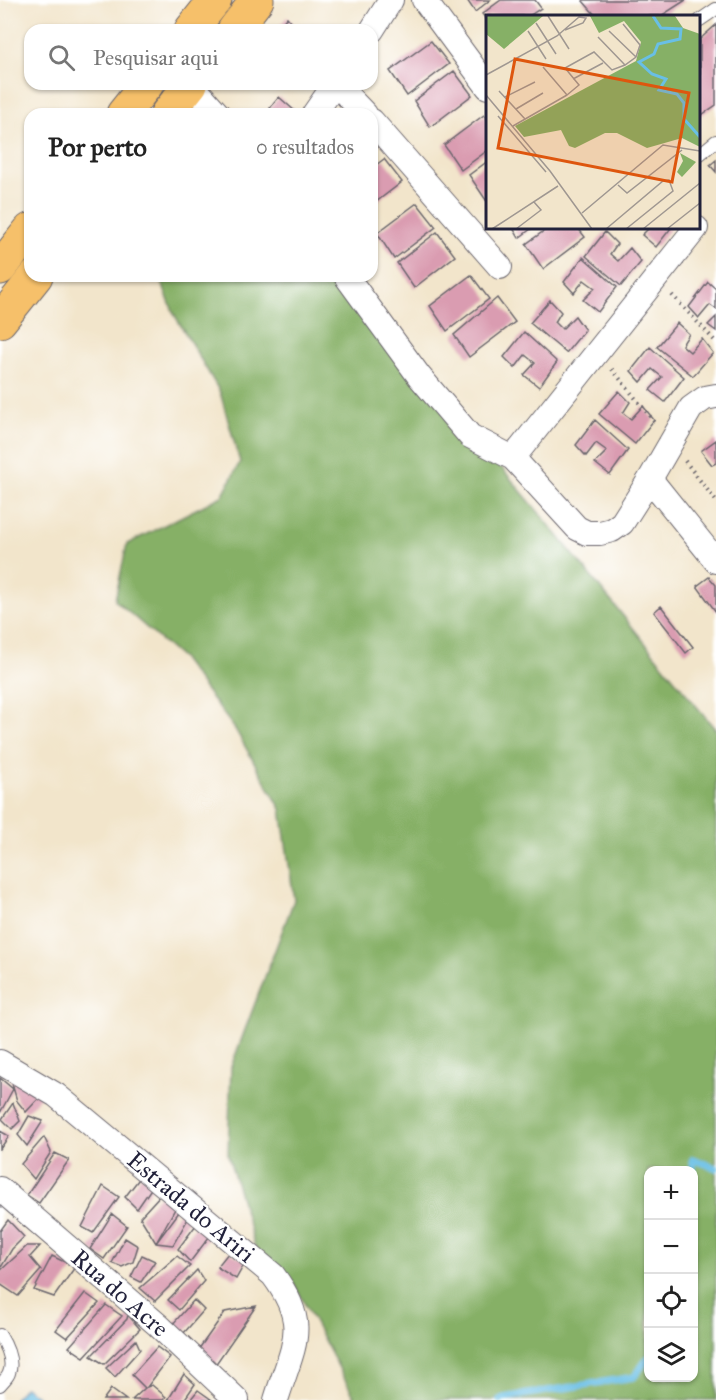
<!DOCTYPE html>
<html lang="pt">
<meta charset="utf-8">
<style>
:root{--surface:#fff;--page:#f2f2f2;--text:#222;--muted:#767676;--line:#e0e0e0}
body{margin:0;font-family:"IM FELL Great Primer",serif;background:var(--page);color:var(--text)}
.controls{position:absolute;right:18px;bottom:18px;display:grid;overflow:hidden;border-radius:12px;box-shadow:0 2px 4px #0004}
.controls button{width:54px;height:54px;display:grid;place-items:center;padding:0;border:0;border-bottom:2px solid var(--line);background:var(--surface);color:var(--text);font:30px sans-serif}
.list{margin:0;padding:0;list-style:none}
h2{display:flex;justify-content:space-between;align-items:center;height:78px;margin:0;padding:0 24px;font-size:26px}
h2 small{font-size:20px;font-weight:400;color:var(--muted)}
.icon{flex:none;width:33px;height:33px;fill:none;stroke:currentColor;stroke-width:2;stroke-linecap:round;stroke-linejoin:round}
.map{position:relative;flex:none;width:716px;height:1400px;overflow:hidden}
.search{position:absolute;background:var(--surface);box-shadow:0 2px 4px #0004;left:24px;top:24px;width:354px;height:66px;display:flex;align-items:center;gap:15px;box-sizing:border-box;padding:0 21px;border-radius:18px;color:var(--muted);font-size:22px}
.panel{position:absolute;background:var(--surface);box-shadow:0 2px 4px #0004;left:24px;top:108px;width:354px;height:174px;border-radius:18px}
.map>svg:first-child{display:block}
.forest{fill:#86b066;stroke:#546950;stroke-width:1.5;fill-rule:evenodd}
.water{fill:#69bfe6;stroke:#467090;stroke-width:1.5}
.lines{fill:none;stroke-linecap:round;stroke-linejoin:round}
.stream{stroke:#69bfe6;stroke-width:7}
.building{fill:#da9cb1}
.lane-casing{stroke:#6b666d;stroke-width:14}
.street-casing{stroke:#6b666d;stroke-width:26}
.primary-casing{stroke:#6b666d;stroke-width:35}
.path{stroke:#6b666d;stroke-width:4;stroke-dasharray:1.5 4.5;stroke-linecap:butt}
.lane{stroke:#fff;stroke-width:12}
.street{stroke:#fff;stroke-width:24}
.primary{stroke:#f6c06b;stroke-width:33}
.labels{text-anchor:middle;stroke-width:4.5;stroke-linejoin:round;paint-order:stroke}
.street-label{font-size:24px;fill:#22223b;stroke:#fff}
.inset-river{fill:none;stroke:#69bfe6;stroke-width:3}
.inset-road{fill:none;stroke:#9f9791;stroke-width:1.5}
.view{fill:#de560e;fill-opacity:0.15;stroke:#de560e;stroke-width:3}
.inset-edge{fill:none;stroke:#22223b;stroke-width:3}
</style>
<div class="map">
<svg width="716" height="1400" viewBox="0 0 716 1400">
<rect width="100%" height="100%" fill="#fff"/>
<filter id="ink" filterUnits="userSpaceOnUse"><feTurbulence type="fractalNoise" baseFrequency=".0167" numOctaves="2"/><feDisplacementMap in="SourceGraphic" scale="12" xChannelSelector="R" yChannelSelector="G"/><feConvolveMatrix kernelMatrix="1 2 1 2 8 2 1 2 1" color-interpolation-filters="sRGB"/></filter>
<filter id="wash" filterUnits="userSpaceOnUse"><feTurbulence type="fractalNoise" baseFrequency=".008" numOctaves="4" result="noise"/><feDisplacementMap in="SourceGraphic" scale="24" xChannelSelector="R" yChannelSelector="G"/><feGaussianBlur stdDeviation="1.35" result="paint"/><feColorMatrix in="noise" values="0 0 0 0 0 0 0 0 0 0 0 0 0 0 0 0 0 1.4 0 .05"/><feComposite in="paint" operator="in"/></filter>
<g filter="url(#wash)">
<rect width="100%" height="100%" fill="#f2e5cb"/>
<path class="forest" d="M159,276H341L541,515L716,730V1400H356L293,1282L256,1250L228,1155L231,1067L294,900L281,809L235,729L182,659L115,600L127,544L222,496L240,462L220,392L174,314ZM648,1170H694V1378H648Z"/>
<path class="water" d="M25,1387L42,1400H13Z"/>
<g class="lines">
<path class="stream" d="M693,1170V1159L716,1168
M500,1400L503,1398L634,1377L648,1358"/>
</g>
<g id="blocks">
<path class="building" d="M467,0H490L475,12Z
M501,0H535L541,8L529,16H488V22L482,14Z
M584,0H686L661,16H596L583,1Z
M287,17L298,30H276Z
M716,25V105L700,116V39Z
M431,41L449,64L407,96L390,71Z
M454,71L472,95L430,127L414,101Z
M279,97L296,112L295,114H276L270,108Z
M484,115L488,120V150L461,170L444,145Z
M384,159L402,182L372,205V168Z
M716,160V172L710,165Z
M488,161V198L486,200L469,175Z
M417,203L436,227L394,259L377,233Z
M513,228H532L519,238Z
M548,228H578L585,237L543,269L526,244Z
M649,228H671L656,247L642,235Z
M437,232L455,256L414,288L397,263Z
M605,232L617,244L610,254L618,261L630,248L641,262L621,286L586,256Z
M583,257L617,287L598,312L583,300L595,288L584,280L574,293L564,282Z
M471,275L489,299L447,331L430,306Z
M708,282L716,289V309L710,305L699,318L689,307Z
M497,298L515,322L469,357L454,335Z
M550,300L561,312L555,322L562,329L575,316L585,330L566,353L530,323Z
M716,317V331L708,325Z
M677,323L689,334L682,345L690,352L702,339L713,353L693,376L657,347Z
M524,332L557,362L539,387L524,375L535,363L525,355L515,368L504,357Z
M650,347L684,377L665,402L650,390L662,377L652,369L641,382L631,371Z
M619,391L630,402L623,413L631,419L643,406L654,420L635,444L599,414Z
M595,420L628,450L610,475L595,463L607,451L596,443L586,456L576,445Z
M716,440V463L712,465L701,451Z
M709,577L716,585V612L697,586Z
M661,606L693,647L686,653L654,612Z
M9,1073L42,1095L26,1112L17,1101Z
M0,1078L13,1089L0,1113Z
M13,1103L20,1121L12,1129L2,1119Z
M29,1116L43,1121L27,1146L18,1135Z
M0,1131L9,1136L0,1149Z
M44,1137L51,1152L34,1179L21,1164Z
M55,1153L69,1160L39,1203L27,1195Z
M142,1175L155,1183L137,1209L125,1197Z
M103,1186L119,1197L93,1233L82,1227Z
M163,1192L176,1207L156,1243L182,1208L189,1217L173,1245L156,1243L140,1217Z
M112,1214L127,1226L104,1259L90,1249Z
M8,1220L24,1237L12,1249L0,1269V1231Z
M199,1221L213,1232L190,1262L178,1249Z
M125,1238L138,1246L133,1262L122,1267L112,1263Z
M27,1246H40L30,1257L41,1270L18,1296L0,1284V1271Z
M229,1252L246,1261L236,1279L217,1267Z
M142,1255L155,1261L141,1282L131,1277Z
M52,1256L75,1267L54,1297L34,1290Z
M177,1256L190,1266L155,1301L140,1288Z
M197,1270L204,1281L179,1310L168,1300Z
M85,1293L99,1303L67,1338L56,1330Z
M194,1300L204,1310L183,1334L171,1326Z
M106,1305L122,1316L84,1357L69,1347Z
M256,1306L213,1368L196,1353L225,1312Z
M128,1315L140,1329L104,1364L91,1356L127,1319Z
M136,1340L140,1349L115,1377L106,1368Z
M157,1347L170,1357L147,1387L152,1385L166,1397L163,1400H132L145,1388L132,1375Z
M184,1374L195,1384L184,1400H168Z
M111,1389L126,1400H103Z
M198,1390L212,1400H190Z"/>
</g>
</g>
<g filter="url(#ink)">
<use href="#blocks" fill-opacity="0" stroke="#6b666d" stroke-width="1.5"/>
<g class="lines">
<g class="lane-casing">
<path id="lane" d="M700,20L716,9
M700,154L716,141
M0,1335C6,1345 14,1361 9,1373C8,1377 3,1381 0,1385"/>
</g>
<g class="street-casing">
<path id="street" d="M424,0L488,87
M372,30L391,0
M191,84L218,114
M336,84L365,114
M314,114L335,84
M372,121L500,267
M696,228L513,458L577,528L587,533H600L612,530L622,523L650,479L691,408L705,398L716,396
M346,276L419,376L470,436L513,458
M650,479L716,561
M0,1062L56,1095L273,1275C311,1326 293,1345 276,1400
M0,1189L158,1325L237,1400"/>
</g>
<g class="primary-casing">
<path id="primary" d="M191,30L215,0
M234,30L257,0
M123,114L147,84
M167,114L191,84
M0,268L30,230
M0,321L36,276"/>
</g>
<path class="path" d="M672,295L716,342
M612,369L656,424
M685,461L716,501"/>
<use href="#lane" class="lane"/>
<use href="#street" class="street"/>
<use href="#primary" class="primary"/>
</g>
</g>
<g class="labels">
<g class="street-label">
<text transform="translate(191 1207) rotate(40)" y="8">Estrada do Ariri</text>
<text transform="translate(120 1293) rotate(41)" y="8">Rua do Acre</text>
</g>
</g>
<g transform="translate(486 15)">
<rect width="214" height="214" fill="#f2e5cb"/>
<path d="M0,1H57L18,34L0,19ZM104,1H189L197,13L214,19V132L196,123L161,133L131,118H119L89,133L83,131L75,115L38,122L29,111L150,46L155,27L138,6L113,18ZM194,138L210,147L196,162L191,157L197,146Z" fill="#86b066"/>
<path class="inset-river" d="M167,1L175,13L195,14L194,24L172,29L168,39L153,47L166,59L180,64L173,75L191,79L198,88V104L214,122"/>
<path class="inset-road" d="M62,1L83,34M50,8L70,39M42,16L60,44M123,16L150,42M112,22L139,50M57,52L81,80L93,70L79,53L108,37L126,55L139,50L150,42L154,30L137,9M0,60L71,21L93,2L100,3L97,8L79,15M87,64L117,48M13,76L39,104M0,80L64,156L106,214M19,82L49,67M30,94L57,78M12,101L60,157M27,111L81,80M132,170L141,178L196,135M96,198L177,130L214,136M6,214L72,171M30,214L55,195L48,187M120,214L177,166L183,165L187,176L140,214M157,214L214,168M181,214L214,188"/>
<path class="view" d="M29,44L203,78L186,167L12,133Z"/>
<rect width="214" height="214" class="inset-edge"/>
</g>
</svg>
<div class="controls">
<button>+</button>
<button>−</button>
<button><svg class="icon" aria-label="locate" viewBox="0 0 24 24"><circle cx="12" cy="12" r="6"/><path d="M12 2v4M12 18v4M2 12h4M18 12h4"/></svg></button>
<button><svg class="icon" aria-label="layers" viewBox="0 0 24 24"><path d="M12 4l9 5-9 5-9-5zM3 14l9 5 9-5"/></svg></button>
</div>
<div class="search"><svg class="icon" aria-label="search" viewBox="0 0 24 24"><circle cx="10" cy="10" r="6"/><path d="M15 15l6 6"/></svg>Pesquisar aqui</div>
<section class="panel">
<h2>Por perto<small>0 resultados</small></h2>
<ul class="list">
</ul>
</section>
</div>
